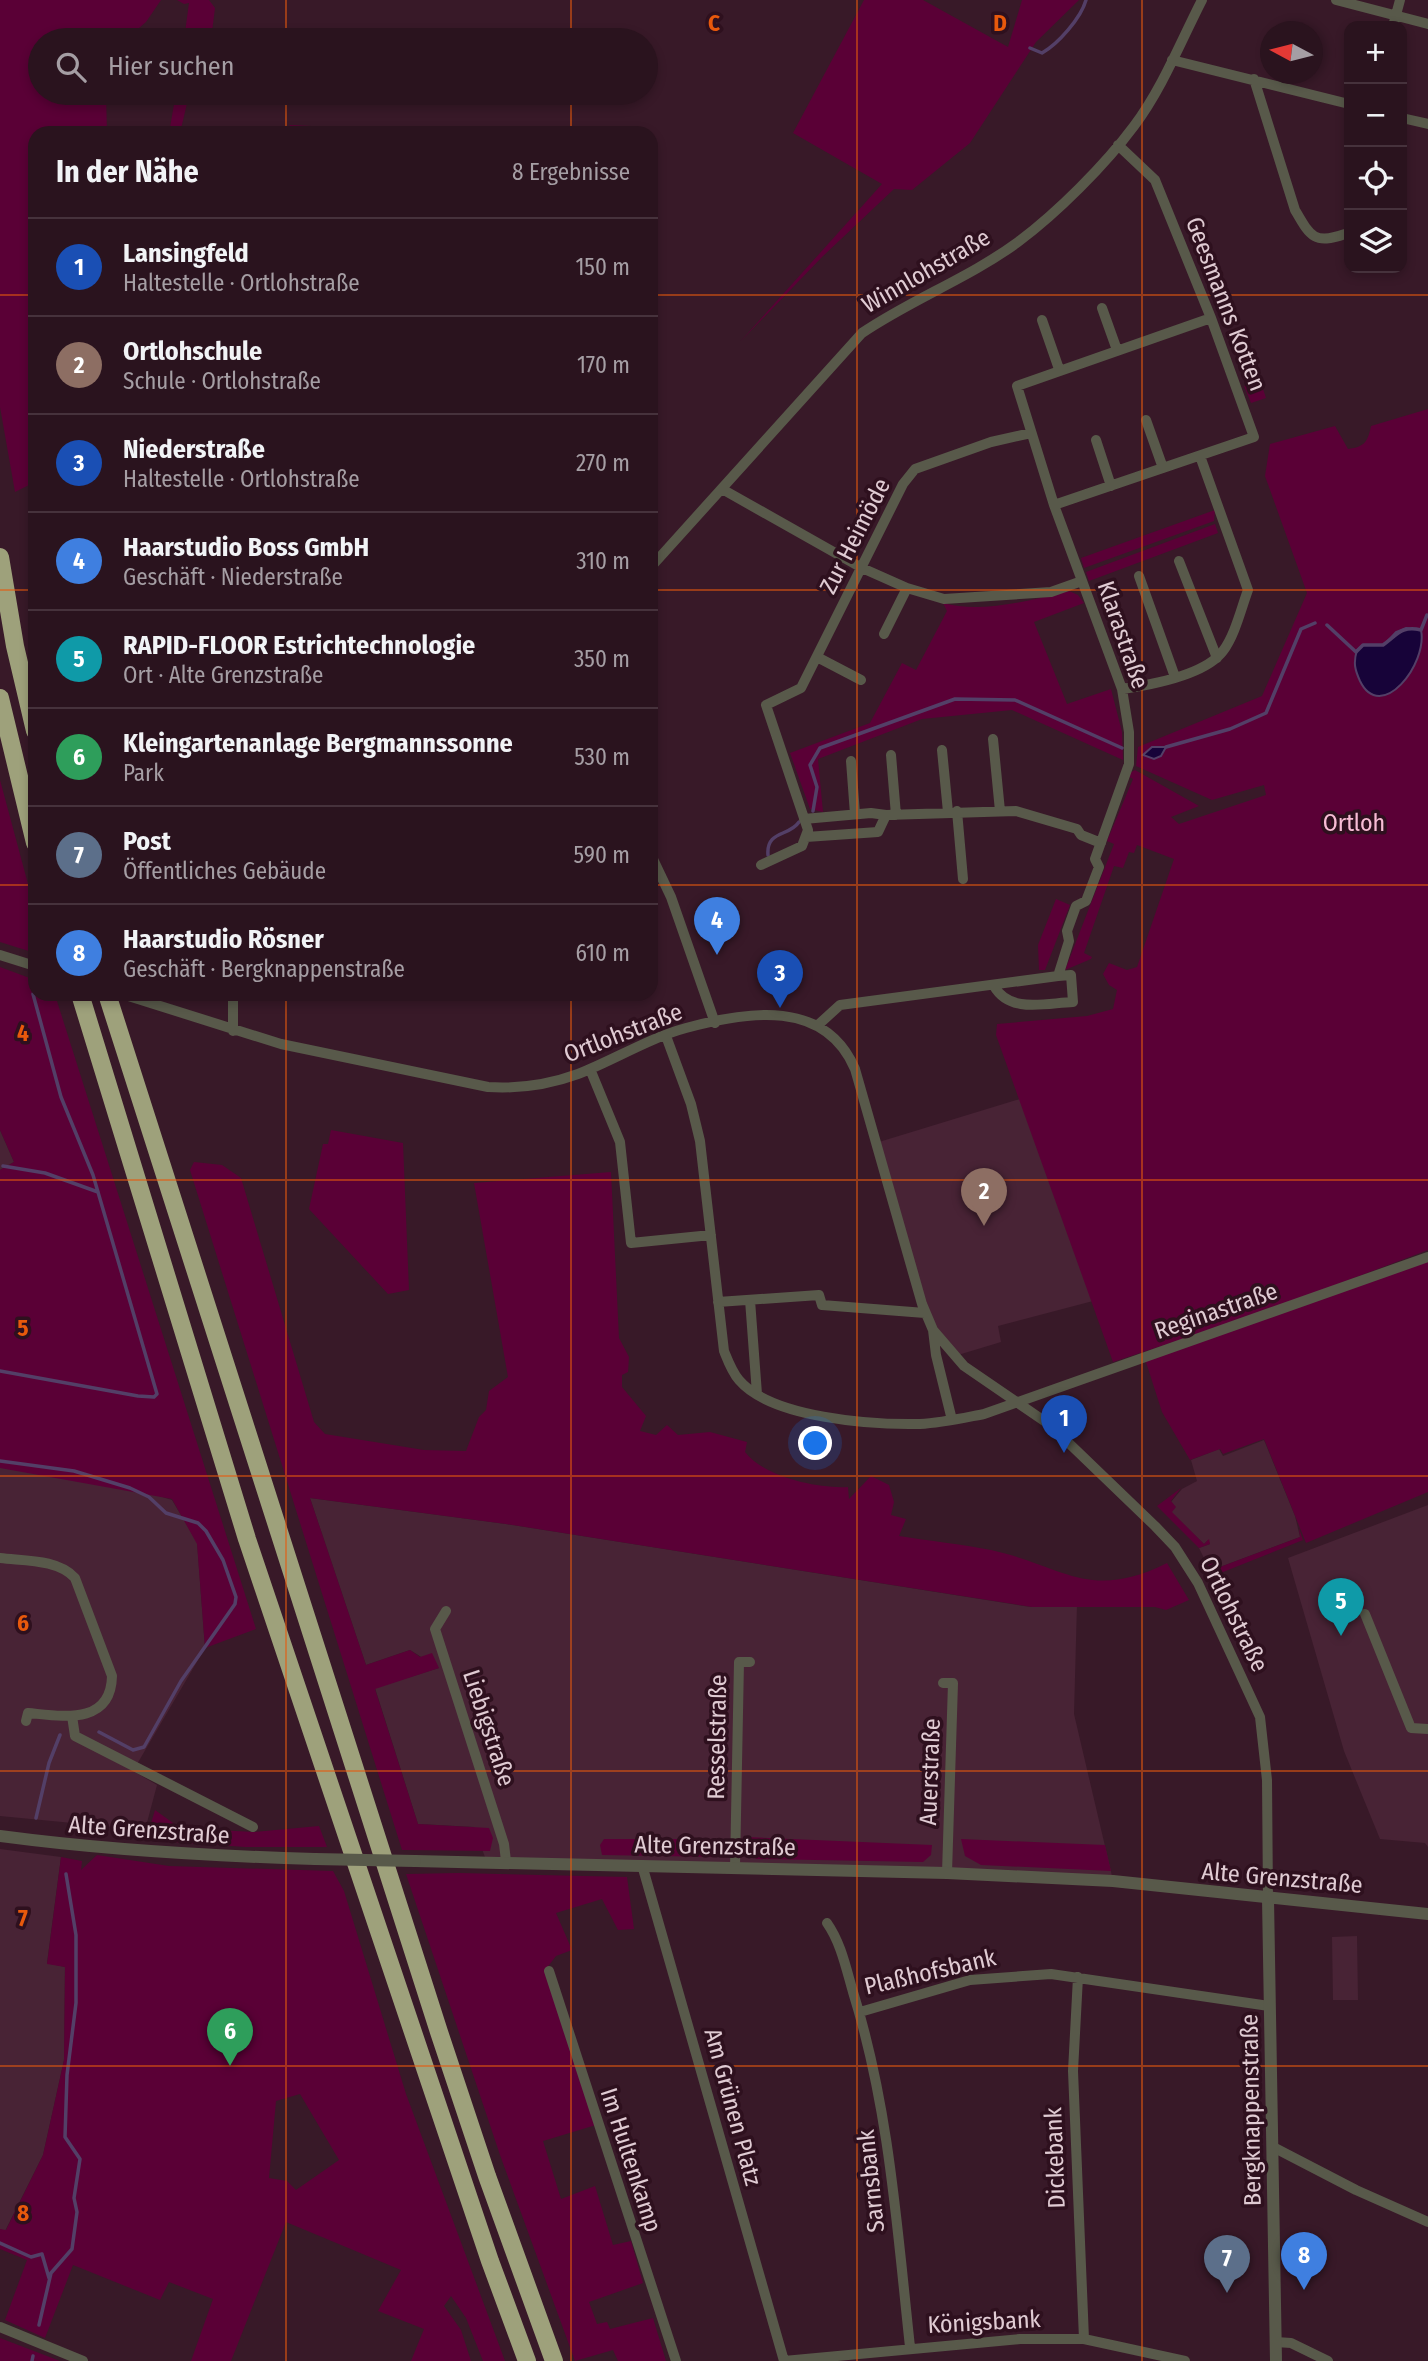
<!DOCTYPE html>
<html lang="de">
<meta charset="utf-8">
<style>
:root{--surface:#2a131e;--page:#36202b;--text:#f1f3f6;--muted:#a59ea4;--line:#46323c;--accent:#2ad5ac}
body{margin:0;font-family:"Fira Sans Condensed",sans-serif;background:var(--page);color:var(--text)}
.controls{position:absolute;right:21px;top:21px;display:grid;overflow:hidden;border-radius:14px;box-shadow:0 4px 10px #0003}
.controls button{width:63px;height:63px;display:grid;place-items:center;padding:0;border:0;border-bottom:2px solid var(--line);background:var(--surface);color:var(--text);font:35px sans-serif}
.compass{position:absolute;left:1260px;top:21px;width:63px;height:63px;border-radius:50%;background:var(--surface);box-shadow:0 4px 10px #0003;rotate:277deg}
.you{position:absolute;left:816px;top:1444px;width:24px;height:24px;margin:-18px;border:5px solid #fff;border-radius:50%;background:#1a73e8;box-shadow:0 0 0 10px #1a73e833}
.badge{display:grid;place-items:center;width:46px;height:46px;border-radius:50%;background:var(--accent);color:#fff;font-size:23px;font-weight:700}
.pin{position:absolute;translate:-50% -58px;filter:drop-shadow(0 2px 4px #0008)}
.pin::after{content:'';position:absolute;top:37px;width:24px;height:21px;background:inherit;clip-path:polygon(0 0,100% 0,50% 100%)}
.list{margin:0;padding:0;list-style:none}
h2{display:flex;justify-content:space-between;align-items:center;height:91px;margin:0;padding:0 28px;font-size:30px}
h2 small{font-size:23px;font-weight:400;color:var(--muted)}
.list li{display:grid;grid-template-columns:46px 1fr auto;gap:21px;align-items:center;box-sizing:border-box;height:98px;padding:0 28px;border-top:2px solid var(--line)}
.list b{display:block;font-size:26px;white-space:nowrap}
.list p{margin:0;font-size:23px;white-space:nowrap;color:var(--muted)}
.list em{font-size:23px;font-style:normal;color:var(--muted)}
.icon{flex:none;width:38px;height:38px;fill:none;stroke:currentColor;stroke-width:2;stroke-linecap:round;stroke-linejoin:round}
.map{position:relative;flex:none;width:1428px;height:2361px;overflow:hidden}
.search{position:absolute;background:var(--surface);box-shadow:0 4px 10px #0003;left:28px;top:28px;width:630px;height:77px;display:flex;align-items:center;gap:18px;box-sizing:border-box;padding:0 24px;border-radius:38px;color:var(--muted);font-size:26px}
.panel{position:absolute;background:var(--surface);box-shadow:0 4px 10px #0003;left:28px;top:126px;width:630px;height:875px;border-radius:21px}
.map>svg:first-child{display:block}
.built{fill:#482335}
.green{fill:#5a0036;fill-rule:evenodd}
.water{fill:#170339;stroke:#533f67;stroke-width:2}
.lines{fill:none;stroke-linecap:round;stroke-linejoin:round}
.stream{stroke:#533f67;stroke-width:3.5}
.minor{stroke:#58594a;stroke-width:10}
.tertiary{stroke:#58594a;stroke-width:12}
.motorway{stroke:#9ea17b;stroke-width:18}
.tertiary-bridge{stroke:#58594a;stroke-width:12}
.grid{fill:none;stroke:#e8590c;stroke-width:2;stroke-opacity:0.55}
.labels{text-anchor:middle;stroke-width:7;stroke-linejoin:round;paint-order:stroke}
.street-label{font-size:24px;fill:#e0cbd3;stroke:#2e101e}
.park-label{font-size:24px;fill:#f8bcd5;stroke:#2e101e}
.grid-label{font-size:23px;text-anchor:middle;font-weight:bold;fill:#e8590c;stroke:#2e101e;stroke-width:7;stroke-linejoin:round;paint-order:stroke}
</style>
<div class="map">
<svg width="1428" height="2361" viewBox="0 0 1428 2361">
<rect width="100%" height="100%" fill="#381928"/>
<path class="built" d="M1020,1099L1093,1301L998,1326L1001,1342L958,1355L944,1342L924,1303L879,1142Z
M0,1130L14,1162L0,1170Z
M1264,1440L1295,1516L1300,1537L1220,1567L1210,1560L1206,1562L1199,1548L1210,1544L1208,1540L1204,1544L1171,1512L1175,1507L1171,1502L1182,1489L1197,1481L1191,1460L1219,1449L1223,1456Z
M0,1446L172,1500L197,1542L205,1648L133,1771L157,1785L145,1830L0,1816Z
M310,1498L506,1524L1031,1607L1077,1604L1074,1714L1112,1876L486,1860L474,1827L418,1824L375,1688L439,1668L410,1650L366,1665Z
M1428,1505V1847L1425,1843L1380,1839L1344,1751L1288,1558Z
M0,1849L61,1857L47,1963L65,1967L64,2060L43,2155L5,2231L0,2229Z
M1357,1936L1358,2000H1333L1332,1937Z"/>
<path class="green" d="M0,0H161L146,22L125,40H40V93H106L107,133H35V482L15,492L0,407Z
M177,0H209L215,8L211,40H184L189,3L184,4Z
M864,0H923L1008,47L1022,0H1079L1036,42L970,143L912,190L894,189L822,257L740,342L882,184L793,133Z
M176,93H194L189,95L180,133H169Z
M290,125L352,128V133H286Z
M1260,380L1266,398L1251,403L1244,386Z
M1428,409V1250L1264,1312L1113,1362L996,1035L997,1024L1087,1016L1113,1009L1117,990L1109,985L1103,974L1109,963L1127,970L1137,967L1174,859L1137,845L1134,853L1129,852L1123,868L1114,866L1084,953L1092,957L1091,959L1065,970L1114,844L1107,841L1133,779L1126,775L1135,770L1199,806L1171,817L1179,824L1266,795L1264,785L1212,800L1136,766L1138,747L1262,696L1307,593L1265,476L1270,444L1335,426L1348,449C1365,447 1368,441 1371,426Z
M1215,510L1214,521L1084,568L1081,558Z
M1215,524L1218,533L1089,581L1086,572Z
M1069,591L1078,595L1084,603L1034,622L1067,704L1111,689L1122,732L1123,760L1012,710L922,719L818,759L823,812L810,809L790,753L870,723L902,663L916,670L947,611L943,603C982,614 1031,600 1069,591Z
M0,780L35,910V953L0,942Z
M1056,899L1070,905L1045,970H1039L1038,945Z
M0,967L35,980V994H54L56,998L256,1629L205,1648L197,1544L172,1499L0,1468V1170L14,1162L0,1130Z
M331,1130L403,1143L409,1290L388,1294L309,1209L323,1144H328Z
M194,1162L222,1165L241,1178L314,1422L325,1434L424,1450L466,1451L479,1417L486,1410L489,1391L508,1377L474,1183L611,1172L619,1338L629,1357L628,1372L622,1375V1387L646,1416L640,1431L656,1435L667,1425L678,1435L710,1432L747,1442L745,1452C764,1477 818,1489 848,1487L849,1499L871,1476L889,1485L894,1502L891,1515L906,1519L899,1536C930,1541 961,1544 991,1550C1064,1566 1089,1602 1167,1563L1189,1600L1166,1610L1155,1607H1032L506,1524L310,1498L366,1665L410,1650L420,1657L432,1653L439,1668L375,1689L418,1824L489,1828L493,1838L490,1851L402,1850L190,1170Z
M1428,1260V1492L1306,1543L1264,1439L1223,1454L1220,1449L1190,1460L1162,1412L1145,1359Z
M1181,1488L1171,1501L1176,1507L1172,1512L1204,1544L1209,1539L1210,1544L1199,1548L1157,1506Z
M1299,1528L1303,1540L1213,1576L1206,1562L1218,1560L1220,1567L1300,1537Z
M155,1810L180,1828L254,1832L319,1826L327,1847H245L146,1840Z
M747,1837L932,1845L931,1855L923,1862L756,1859L747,1847Z
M604,1839H718L723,1840V1847L716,1857L602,1855L600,1845Z
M961,1839L1105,1845L1111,1871L981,1865L965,1856Z
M97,1855L169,1866L333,1871L344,1891L406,2094L505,2361H483L466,2318L451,2296L444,2306L461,2330L471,2361H411L424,2329L378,2311L401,2270L286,2222L231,2361H191L213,2299L169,2282L160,2300L73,2265L45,2338L5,2320L27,2260L0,2249V2229L6,2230L43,2155L64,2060L65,1967L47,1964L61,1857L82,1861L81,1870ZM300,2094L339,2160L296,2190L287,2181L269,2178L276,2101Z
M459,1873L627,1877L634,1929L618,1930L602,1899L556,1913L572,1950L556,1956L546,1969L596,2125L543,2141L561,2199L595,2186L613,2245L631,2241L643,2283L589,2302L597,2324L607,2322L610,2329L653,2318L666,2361H618L613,2350L575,2361L500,2155L406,1874Z
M0,2338L60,2361H0Z"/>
<path class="water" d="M1406,628L1421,630C1428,664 1381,724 1360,681C1355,670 1353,663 1357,650L1363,645H1384L1396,632Z
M1152,747H1166L1161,756L1154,759L1143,755Z"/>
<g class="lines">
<path class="stream" d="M1030,48L1042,53C1058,44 1081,18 1086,0
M1327,625L1356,652L1363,645H1383C1397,635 1402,625 1421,630L1427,615
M1166,747L1230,729L1266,713L1301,629L1315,623
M813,811L817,787L810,765L820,748L955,699L1015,700L1122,748
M768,855C766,830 789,837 799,822
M3,1166L45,1173L98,1192
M0,1371L138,1396L154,1397L157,1394L93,1175L61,1097L33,994
M0,1461L74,1471L130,1488L149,1497L166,1513L198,1523L206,1531L223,1560L236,1597L235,1604L181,1681L144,1747L133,1750L99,1732
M36,1818L49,1763L60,1735
M0,2243L31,2257L42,2254L49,2278
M39,2325L51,2273L72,2249L77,2212L74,2198L80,2159L65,2137L67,2075L76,2003V1935L66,1874
M32,2361L33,2356"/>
<path class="minor" d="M1336,0L1428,24
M1393,26L1400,0
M1172,60L1349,104
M1254,79L1295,210C1310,236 1314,245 1345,234
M1402,118L1428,124
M1102,308L1117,350
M1042,320L1059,369
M1146,420L1163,468
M1096,440L1111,486
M722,489L862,568L907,588L944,599L1051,592L1082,581
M1054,505L1254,437L1211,318L1155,180L1118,145
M1179,561L1217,658
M651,567L862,333C912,299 969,278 1018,242C1057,213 1105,165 1134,126C1162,89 1181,41 1202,0
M1139,576L1175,677
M884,634L907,588
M817,657L861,680
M1122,689C1150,685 1205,675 1223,651C1235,635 1241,609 1248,590L1200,456
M993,739L1000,811
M942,750L948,812
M891,755L896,815
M851,761L855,814
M957,811L963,879
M804,819L871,813L886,815L1016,811L1077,829L1081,835L1101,843
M806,837L878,832L886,815
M651,855L671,897L715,1023
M761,865L802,846L808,830L766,705L801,688L903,484L915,469L991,442L1031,433
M0,955L35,966
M1058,976L1069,941L1067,931L1076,906L1086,901L1099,867L1095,859L1129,764V732L1122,689L1054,505L1017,386L1211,318
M122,994L281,1044L488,1087C520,1089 548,1085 578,1074C614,1060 649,1038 686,1028C748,1011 825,999 855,1069L922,1304L933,1330L964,1366L1050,1425L1155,1526L1175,1547L1198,1583L1260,1717L1267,1780L1268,1899
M233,994V1031
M818,1025L840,1005L1058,976L1071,975L1073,1002C1046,1003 1010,1014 994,986
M666,1036L691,1104L700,1141L724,1351C728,1361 732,1372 739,1380C771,1418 872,1425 920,1424C941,1423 963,1418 984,1414L1428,1257
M590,1069L620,1142L631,1243L711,1235
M750,1300L757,1394
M718,1302L819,1295L822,1305L925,1313
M933,1330L936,1355L952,1420
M0,1558C24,1561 58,1559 75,1578L112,1676C111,1726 61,1716 28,1713L26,1721
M446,1611L435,1629L504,1844L506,1861
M1365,1614L1411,1728L1428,1729
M943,1683H953L947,1873
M72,1716L75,1736L253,1827
M642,1865L784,2361L1020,2339H1084L1185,2361
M735,1867L739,1662H750
M827,1923C841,1943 846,1968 853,1992C889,2107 897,2227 910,2347
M549,1971L676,2361
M1078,1977L1073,2071L1084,2339
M860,2012L970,1980L1051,1974L1269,2006
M1273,2147L1356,2190L1428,2222
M0,2327L83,2361
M1276,2342L1291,2343L1328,2361"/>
<path class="tertiary" d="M0,1836C105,1850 209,1856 315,1859
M415,1861L947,1873L1113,1881L1428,1914
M1268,1899L1276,2361"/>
<path class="motorway" d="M0,557L15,646L35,731
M0,698L35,843
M80,994L247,1539L490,2261L527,2361
M107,994L439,2032L487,2176L554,2361"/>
<path class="tertiary-bridge" d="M315,1859L415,1861"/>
</g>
<path class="grid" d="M286,0V40M571,0V40M857,0V2361M1142,0V2361M286,93V133M571,93V133M0,295H35M651,295H1428M0,590H35M651,590H1428M0,885H35M651,885H1428M286,994V2361M571,994V2361M0,1180H1428M0,1476H1428M0,1771H1428M0,2066H1428"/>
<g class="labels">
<g class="street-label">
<text transform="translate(926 271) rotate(-30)" y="8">Winnlohstraße</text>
<text transform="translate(1226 304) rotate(69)" y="8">Geesmanns Kotten</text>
<text transform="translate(855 536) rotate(-63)" y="8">Zur Heimöde</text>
<text transform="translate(1123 635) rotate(71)" y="8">Klarastraße</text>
<text transform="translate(623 1033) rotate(-21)" y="8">Ortlohstraße</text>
<text transform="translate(1216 1311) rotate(-19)" y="8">Reginastraße</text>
<text transform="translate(1234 1614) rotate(64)" y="8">Ortlohstraße</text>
<text transform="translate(489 1728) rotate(72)" y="8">Liebigstraße</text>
<text transform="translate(717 1737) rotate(-89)" y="8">Resselstraße</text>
<text transform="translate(930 1772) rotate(-88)" y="8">Auerstraße</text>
<text transform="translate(149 1830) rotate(4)" y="8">Alte Grenzstraße</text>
<text transform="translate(715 1846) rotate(1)" y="8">Alte Grenzstraße</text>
<text transform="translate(1282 1878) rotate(5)" y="8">Alte Grenzstraße</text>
<text transform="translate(930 1972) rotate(-13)" y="8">Plaßhofsbank</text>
<text transform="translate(733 2107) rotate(75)" y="8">Am Grünen Platz</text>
<text transform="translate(1251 2110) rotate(-91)" y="8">Bergknappenstraße</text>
<text transform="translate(1055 2158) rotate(-92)" y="8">Dickebank</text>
<text transform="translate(631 2160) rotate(72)" y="8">Im Hultenkamp</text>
<text transform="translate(871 2181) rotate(-96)" y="8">Sarnsbank</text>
<text transform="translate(984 2322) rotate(-3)" y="8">Königsbank</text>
</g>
<g class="park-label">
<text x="1354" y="831">Ortloh</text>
</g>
</g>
<g class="grid-label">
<text x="714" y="31">C</text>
<text x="1000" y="31">D</text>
<text x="23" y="1041">4</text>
<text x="23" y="1336">5</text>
<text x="23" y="1631">6</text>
<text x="23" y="1926">7</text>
<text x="23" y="2221">8</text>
</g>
</svg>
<div class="controls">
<button>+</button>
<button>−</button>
<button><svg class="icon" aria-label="locate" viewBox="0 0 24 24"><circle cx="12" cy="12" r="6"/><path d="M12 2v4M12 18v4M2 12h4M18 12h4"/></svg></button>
<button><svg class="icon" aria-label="layers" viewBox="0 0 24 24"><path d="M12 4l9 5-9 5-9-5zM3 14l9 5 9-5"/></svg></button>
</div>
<svg class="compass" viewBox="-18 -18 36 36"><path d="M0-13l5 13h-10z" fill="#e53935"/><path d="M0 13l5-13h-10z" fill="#a59ea4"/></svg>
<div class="you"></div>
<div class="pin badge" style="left:1064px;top:1453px;background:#1a4fb4">1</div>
<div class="pin badge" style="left:984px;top:1226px;background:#8d6e63">2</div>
<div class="pin badge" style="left:780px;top:1008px;background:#1a4fb4">3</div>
<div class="pin badge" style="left:717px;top:955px;background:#3f7fe0">4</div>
<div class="pin badge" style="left:1341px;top:1636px;background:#0f9aa8">5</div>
<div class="pin badge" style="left:230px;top:2066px;background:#2e9e5b">6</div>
<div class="pin badge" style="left:1227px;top:2293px;background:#5c6f8a">7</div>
<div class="pin badge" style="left:1304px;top:2290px;background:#3f7fe0">8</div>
<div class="search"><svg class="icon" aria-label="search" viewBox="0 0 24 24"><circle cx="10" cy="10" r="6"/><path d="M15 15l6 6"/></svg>Hier suchen</div>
<section class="panel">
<h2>In der Nähe<small>8 Ergebnisse</small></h2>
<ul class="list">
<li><span class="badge" style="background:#1a4fb4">1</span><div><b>Lansingfeld</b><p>Haltestelle · Ortlohstraße</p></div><em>150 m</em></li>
<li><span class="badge" style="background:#8d6e63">2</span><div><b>Ortlohschule</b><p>Schule · Ortlohstraße</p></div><em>170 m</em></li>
<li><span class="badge" style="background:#1a4fb4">3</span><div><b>Niederstraße</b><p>Haltestelle · Ortlohstraße</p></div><em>270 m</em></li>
<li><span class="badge" style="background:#3f7fe0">4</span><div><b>Haarstudio Boss GmbH</b><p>Geschäft · Niederstraße</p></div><em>310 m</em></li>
<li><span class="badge" style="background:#0f9aa8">5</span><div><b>RAPID-FLOOR Estrichtechnologie</b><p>Ort · Alte Grenzstraße</p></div><em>350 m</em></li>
<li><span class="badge" style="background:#2e9e5b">6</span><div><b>Kleingartenanlage Bergmannssonne</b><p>Park</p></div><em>530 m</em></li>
<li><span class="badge" style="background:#5c6f8a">7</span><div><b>Post</b><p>Öffentliches Gebäude</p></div><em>590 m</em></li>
<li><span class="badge" style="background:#3f7fe0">8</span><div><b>Haarstudio Rösner</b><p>Geschäft · Bergknappenstraße</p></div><em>610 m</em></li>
</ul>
</section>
</div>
